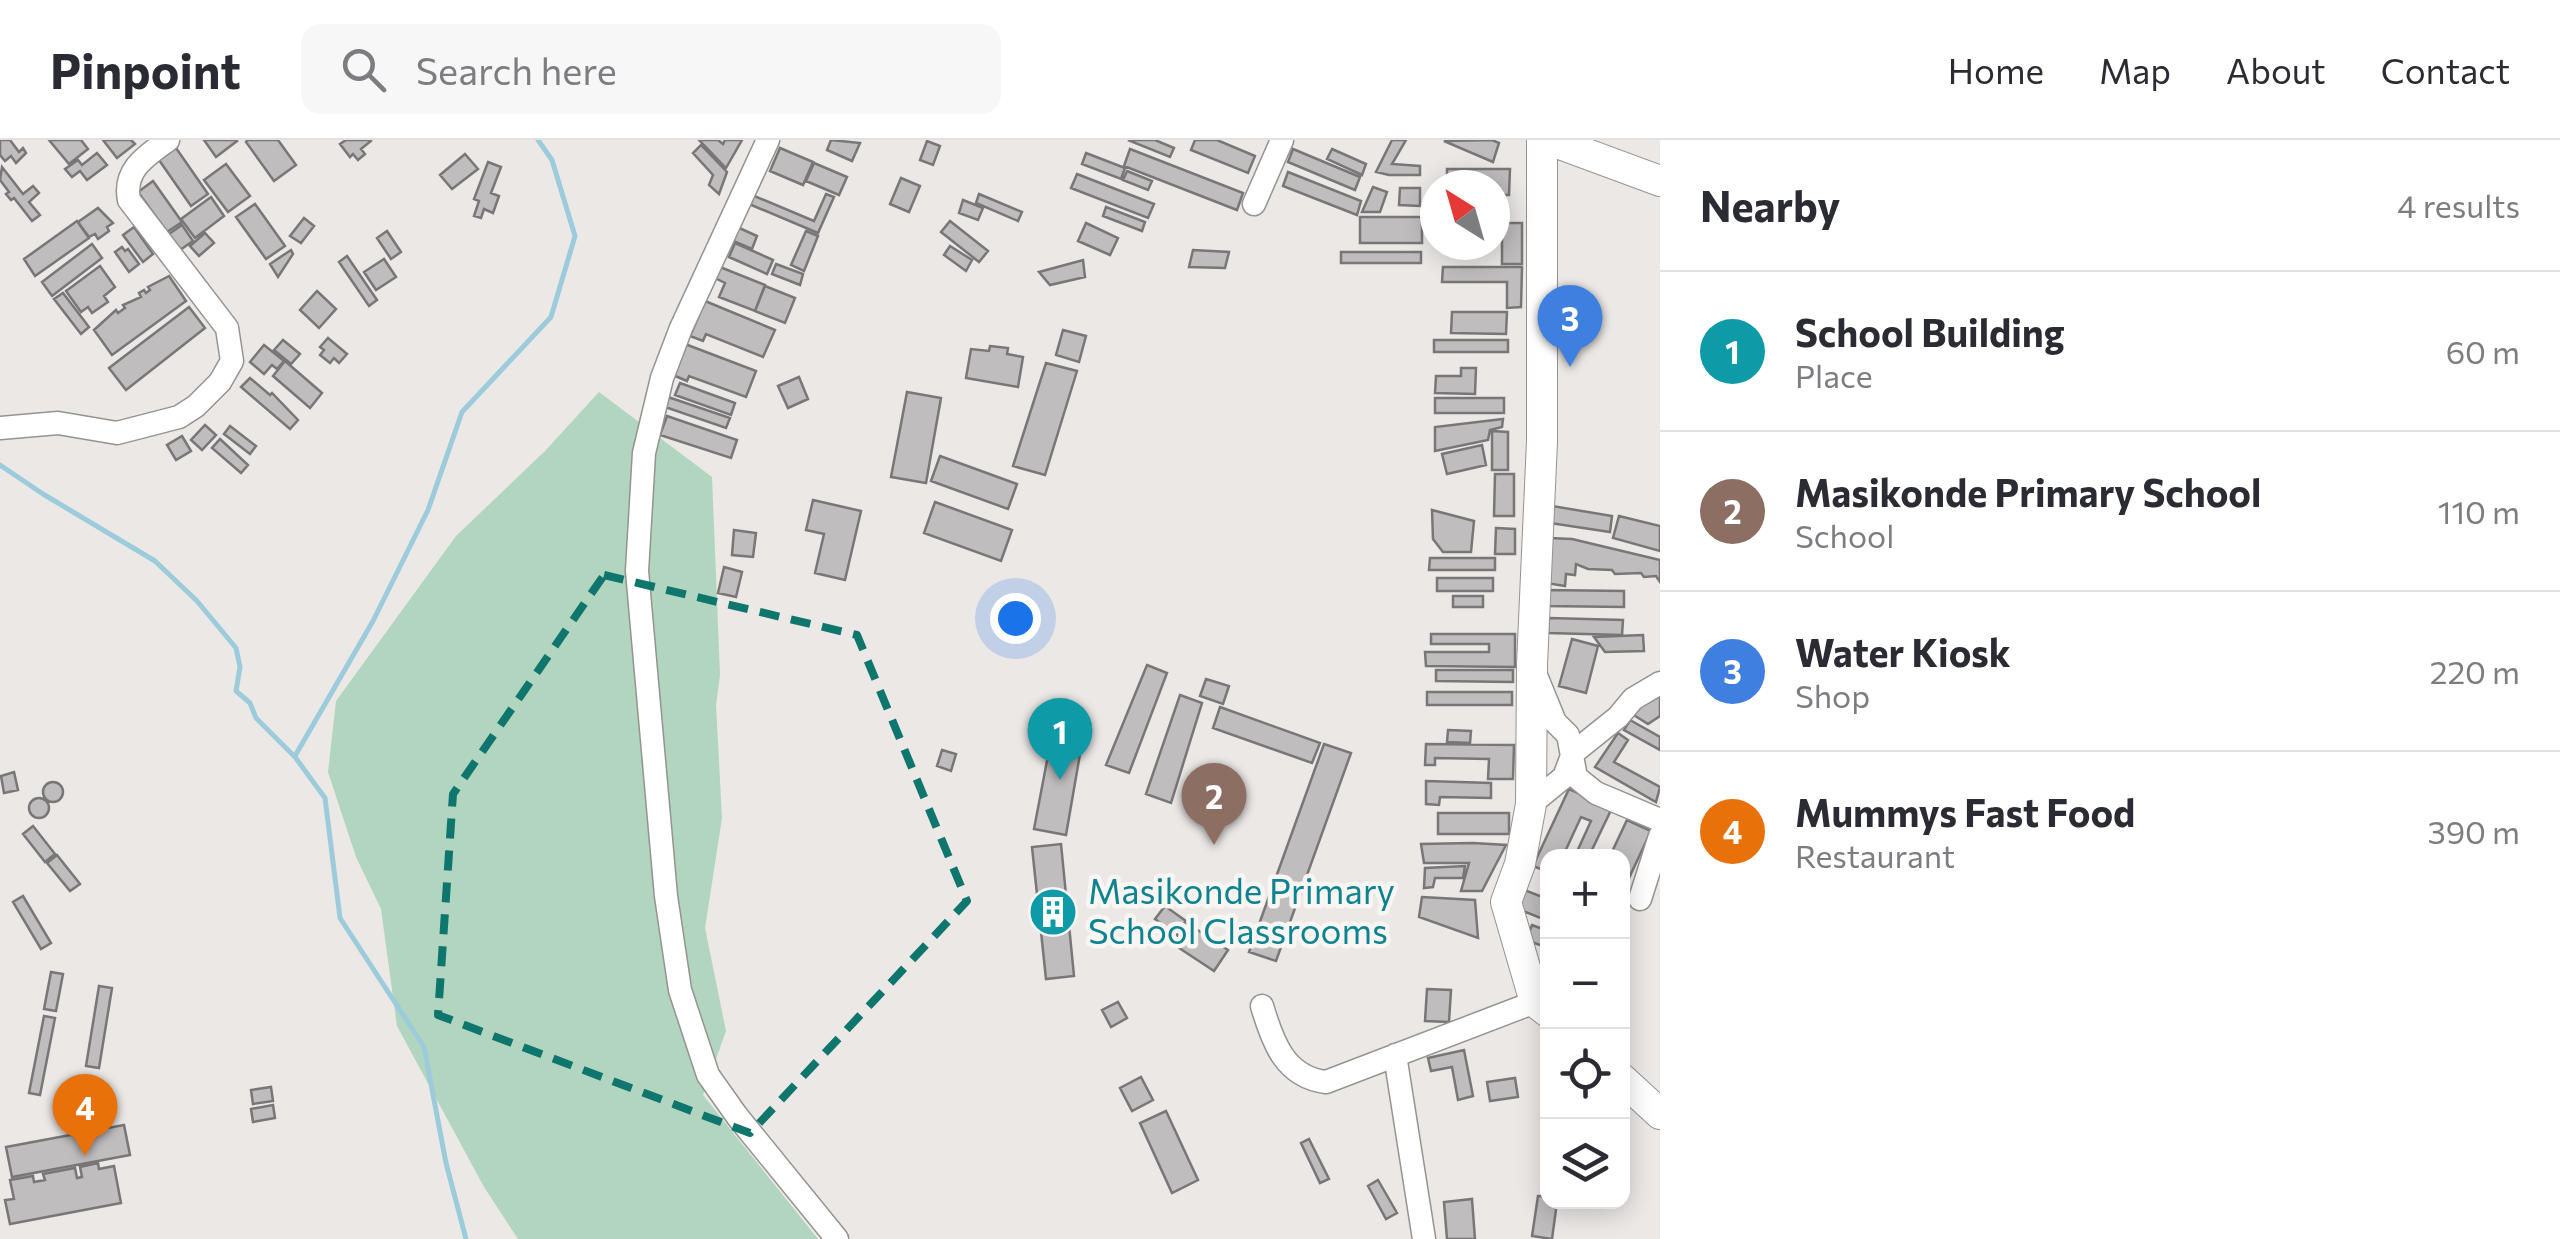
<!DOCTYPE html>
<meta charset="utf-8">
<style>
:root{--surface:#fff;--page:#f7f7f7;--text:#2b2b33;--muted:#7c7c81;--line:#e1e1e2;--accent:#38745e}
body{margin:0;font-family:Commissioner,sans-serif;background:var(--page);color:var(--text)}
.controls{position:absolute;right:30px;bottom:30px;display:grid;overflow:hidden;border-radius:20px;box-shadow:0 5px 25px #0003}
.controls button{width:90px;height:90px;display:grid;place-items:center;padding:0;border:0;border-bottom:2px solid var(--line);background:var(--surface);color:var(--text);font:50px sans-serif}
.compass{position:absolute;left:1420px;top:30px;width:90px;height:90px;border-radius:50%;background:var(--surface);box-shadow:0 5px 25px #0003;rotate:323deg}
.you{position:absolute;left:1015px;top:478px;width:35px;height:35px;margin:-25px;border:8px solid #fff;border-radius:50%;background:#1a73e8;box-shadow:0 0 0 15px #1a73e833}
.badge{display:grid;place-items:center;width:65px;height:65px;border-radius:50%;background:var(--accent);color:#fff;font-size:32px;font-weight:700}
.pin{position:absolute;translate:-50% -82px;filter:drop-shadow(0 2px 5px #0008)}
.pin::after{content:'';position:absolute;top:52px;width:35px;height:30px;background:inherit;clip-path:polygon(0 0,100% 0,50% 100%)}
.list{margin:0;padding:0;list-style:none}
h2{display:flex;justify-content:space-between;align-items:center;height:130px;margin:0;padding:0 40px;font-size:42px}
h2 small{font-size:32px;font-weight:400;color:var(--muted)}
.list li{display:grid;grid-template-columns:65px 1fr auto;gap:30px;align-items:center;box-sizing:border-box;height:160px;padding:0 40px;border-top:2px solid var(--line)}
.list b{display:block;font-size:38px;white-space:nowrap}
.list p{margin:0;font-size:32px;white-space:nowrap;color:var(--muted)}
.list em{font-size:32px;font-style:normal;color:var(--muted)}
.icon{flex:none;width:55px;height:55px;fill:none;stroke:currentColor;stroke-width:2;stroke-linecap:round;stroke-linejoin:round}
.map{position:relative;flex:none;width:1660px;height:1099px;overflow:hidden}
header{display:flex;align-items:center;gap:60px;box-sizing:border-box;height:140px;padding:0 50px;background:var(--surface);border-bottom:2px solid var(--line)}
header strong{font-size:48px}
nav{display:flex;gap:55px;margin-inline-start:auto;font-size:35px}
.search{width:700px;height:90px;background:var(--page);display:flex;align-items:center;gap:25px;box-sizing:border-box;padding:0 35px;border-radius:20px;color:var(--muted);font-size:38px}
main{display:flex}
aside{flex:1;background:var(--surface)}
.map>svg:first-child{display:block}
.green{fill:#b1d5bf}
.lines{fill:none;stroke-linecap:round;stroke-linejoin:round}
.stream{stroke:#9cccdb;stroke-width:5}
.building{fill:#c0bdbe;stroke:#797678;stroke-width:2.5}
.street-casing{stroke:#959390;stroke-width:25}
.secondary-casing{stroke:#959390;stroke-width:32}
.street{stroke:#fff;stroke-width:22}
.secondary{stroke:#fff;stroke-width:30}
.marked{fill:none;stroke:#0f766e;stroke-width:8;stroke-dasharray:20 12;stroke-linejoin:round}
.labels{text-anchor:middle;stroke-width:9;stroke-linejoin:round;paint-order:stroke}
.culture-label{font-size:35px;fill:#0d838f;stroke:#f8f5f3;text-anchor:start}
</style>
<header>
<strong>Pinpoint</strong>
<div class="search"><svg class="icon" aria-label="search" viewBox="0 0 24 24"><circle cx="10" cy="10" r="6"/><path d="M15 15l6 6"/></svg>Search here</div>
<nav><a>Home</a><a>Map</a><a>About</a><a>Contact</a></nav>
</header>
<main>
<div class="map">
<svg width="1660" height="1099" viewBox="0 0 1660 1099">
<rect width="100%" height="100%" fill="#ebe8e6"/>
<path class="green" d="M599,252L712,337L720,535L716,565L722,678L705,788L726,891L703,955L818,1099H518L484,1047L397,886L381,769L356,717L328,632L336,561L456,396L545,311Z"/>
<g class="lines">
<path class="stream" d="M0,325L43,354L155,421L197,461L236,508L240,527L236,551L250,563L256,578L295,617L325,658L340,778L424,907L446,1023L466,1099
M295,616L373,481L428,370L462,272L551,177L575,96L552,20L538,0"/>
</g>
<path class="building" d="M0,0H10L19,12L23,8L26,13L16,23L11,16L5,21L0,15Z
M49,0H81L88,9L69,24Z
M103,0H131L135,4L117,18Z
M204,0H236L237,1L216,17Z
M248,0H278L296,25L274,41L246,2Z
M346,0H370L371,1L361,9L365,14L358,20L353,14L350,17L340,4Z
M699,0H718L723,4L725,0H742L726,28Z
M831,0L860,3L852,21L827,10Z
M1128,0H1155L1174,8L1170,17Z
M1195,0H1217L1255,16L1248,33L1191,10Z
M1392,0H1406L1392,24L1420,26V35H1389L1376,32Z
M1492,0L1499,3L1493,22L1444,1Z
M927,1L940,6L933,25L920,20Z
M701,5L727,32L719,54L709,45L713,35L693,13Z
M176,8L208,54L191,66L159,20Z
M780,8L813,22L803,45L770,31Z
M1130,9L1243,53L1237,70L1124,26Z
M1293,9L1360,37L1355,50L1288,22Z
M1332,9L1366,24L1362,35L1327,19Z
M97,13L107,25L87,40L80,31L72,37L65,29L78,20L82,25Z
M1086,13L1125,28L1121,39L1082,24Z
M465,14L478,29L452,49L440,35Z
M488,22L501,27L491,53L499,56L493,73L484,69L481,78L474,76L479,61L474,59Z
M814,23L847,37L839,55L806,41Z
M226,24L250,56L228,72L204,40Z
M2,27L23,54L33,46L39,53L29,62L40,75L32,81L14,58L11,60L6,54L9,52L0,40Z
M1447,29H1510L1509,55H1495V45H1447Z
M1127,31L1152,41L1148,50L1123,40Z
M1288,32L1361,61L1357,75L1283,46Z
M1077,34L1154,64L1148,78L1071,48Z
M901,38L920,46L909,72L890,64Z
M153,41L182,82L167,92L138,52Z
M1373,47L1387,52L1380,72H1362Z
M1400,48H1420V66L1399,65Z
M826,54L834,57L818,93L749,64L752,55L814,81Z
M979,54L1022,72L1018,81L976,63Z
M211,57L224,76L195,98L181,79Z
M963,60L983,68L978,80L959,73Z
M255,64L285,106L266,119L236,77Z
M1106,67L1145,82L1142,91L1103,76Z
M98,68L113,83L107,87L109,91L98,99L95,94L89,97L78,82Z
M1360,77H1422V103H1360Z
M304,78L314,86L301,103L290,96Z
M77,81L89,98L35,136L24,119Z
M950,81L988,111L979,122L941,92Z
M1086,83L1118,98L1110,115L1078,101Z
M1495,83H1522V124H1502V97H1495Z
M182,85L193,101L180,110L169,94Z
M134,87L153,114L143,122L123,95Z
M737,87L757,96L752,109L731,100Z
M387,91L401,112L391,119L377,98Z
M806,91L818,96L804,131L791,125Z
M205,93L214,103L199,116L190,106Z
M735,103L773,120L767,134L729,117Z
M92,104L102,118L52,156L42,142Z
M950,106L972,120L966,131L944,115Z
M122,107L125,111L128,109L139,124L129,132L115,112Z
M291,110L293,114L278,137L270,124Z
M1193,110L1229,112L1225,128L1189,127Z
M1341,112H1421V123H1341Z
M347,116L377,160L369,166L339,122Z
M384,119L396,137L376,150L364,132Z
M1083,120L1085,137L1050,145L1039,132Z
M776,124L803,134L800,145L772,134Z
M100,126L115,147L104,156L108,162L92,173L88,167L81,172L66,151Z
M720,127L765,145L755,171L719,157L725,143L715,138Z
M1443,127H1522L1521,167L1507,168V142H1442Z
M169,136L186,161L112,215L94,190L116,170L118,173L125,168L123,165L141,157L139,153L144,150L146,153L150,150L148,147Z
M765,146L795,158L785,183L755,171Z
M317,151L336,169L319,188L300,170Z
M63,153L89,187L81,194L54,159Z
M705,161L775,190L763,217L706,194L703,201L690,196Z
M189,167L205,188L126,250L109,228Z
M1452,172H1507L1506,194L1451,193Z
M1063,190L1086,196L1079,222L1056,215Z
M328,198L347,214L339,223L334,218L330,223L320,215L324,210L320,207Z
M283,200L300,214L291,224L274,210Z
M1434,200H1508V212H1434Z
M685,204L756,231L746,257L689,236L687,241L673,235Z
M264,205L284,221L277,229L272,225L264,234L250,222Z
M990,206L1008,208L1007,214L1023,217L1018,247L966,238L971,209L989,211Z
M285,221L322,253L310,268L273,236Z
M1046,223L1077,231L1045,335L1013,326Z
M1461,228H1476L1475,254L1435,253L1436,236H1461Z
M799,237L808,259L788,268L778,246Z
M250,238L270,255L272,253L298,280L290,289L241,247Z
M680,243L735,263L731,275L675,255Z
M907,252L941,258L926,343L891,337Z
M668,257L730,278L726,288L665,267Z
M1435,258H1504V273H1435Z
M667,276L737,300L731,318L660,295Z
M1503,279L1502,287L1490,290L1488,300L1435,311V287Z
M205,285L216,295L202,310L191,300Z
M230,286L256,306L250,314L224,294Z
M1492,291L1508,292V330H1492Z
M182,296L191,311L176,320L167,305Z
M220,299L248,325L241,333L212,308Z
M1482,305L1486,325L1447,334L1442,314Z
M940,316L1017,344L1008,369L931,341Z
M1495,334H1514V376H1494Z
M813,360L861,371L845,440L815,433L824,394L806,390Z
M935,362L1012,390L1001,421L924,393Z
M1552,366L1612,376L1610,392L1550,383Z
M1432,370L1474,381L1471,412H1443L1433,399Z
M1619,376L1660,386V411L1613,398Z
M1496,388L1515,389V414H1495Z
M734,390L756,393L753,417L732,415Z
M1549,398L1572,399L1660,420V442L1656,436L1644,437L1641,433L1615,434L1612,430L1588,429L1576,424L1575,435L1566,434L1565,446L1546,443Z
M1430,418H1495V430H1429Z
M724,427L742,432L736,457L718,453Z
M1437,438H1493V451H1437Z
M1545,450L1624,451V467L1545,466Z
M1453,456H1483V467H1453Z
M1549,478L1623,480L1622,495L1548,493Z
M1431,494H1515V527L1426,526L1425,512H1489V504H1431Z
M1643,495L1644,511L1605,512L1594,497Z
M1572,499L1598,506L1586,553L1559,546Z
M1147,525L1167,533L1129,633L1106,625Z
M1436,530H1513V542L1436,541Z
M1206,539L1229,546L1223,564L1200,556Z
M1427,552H1512V565H1427Z
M1660,553V576L1648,584L1629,572Z
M1180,555L1202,563L1171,663L1146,654Z
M1220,567L1320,603L1312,623L1213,588Z
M1630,580L1660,597V610L1624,590Z
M1054,584L1084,591L1066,695L1034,689Z
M1448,590L1471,591L1470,603L1447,602Z
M1618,593L1628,600L1614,622L1660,647L1656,662L1595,627Z
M1324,604L1351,613L1276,821L1249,812Z
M1426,604L1514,605L1513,639H1488L1489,619L1435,618V625H1425Z
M942,610L956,614L951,631L937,626Z
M14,632L18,650L4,653L1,636Z
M1426,641L1491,643V658L1440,657L1439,665L1426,664Z
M43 652a10 10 0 1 1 20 0a10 10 0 1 1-20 0Z
M1569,649L1612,668L1589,716H1575L1591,681L1581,677L1563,716H1548V732L1533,726Z
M29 668a10 10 0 1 1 20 0a10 10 0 1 1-20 0Z
M1438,673H1509V694H1438Z
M1627,680L1651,691L1622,753V716H1610Z
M33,686L55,714L45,722L23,694Z
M1473,703L1506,705L1482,751H1461L1469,723H1424L1421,704Z
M1061,704L1074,836L1046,839L1032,707Z
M57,715L80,744L70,751L47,723Z
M1465,726L1463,738H1435L1433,747L1424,748L1425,728Z
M1524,750L1548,759V781L1518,769Z
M23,756L51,803L41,809L13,762Z
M1422,757L1475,760L1478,798L1419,777Z
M1165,766L1186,781L1176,795L1155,779Z
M1187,783L1228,810L1214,831L1173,804Z
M1532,785L1548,791V808L1526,800Z
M51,832L63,834L56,871L44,869Z
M99,846L112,848L99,928L86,926Z
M1427,849L1451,850L1449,882L1425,881Z
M1118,862L1127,878L1111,887L1102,870Z
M44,876L55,878L40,955L29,953Z
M1464,910L1473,956L1458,960L1452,927L1431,931L1428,918Z
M1141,937L1153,960L1132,971L1120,948Z
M1515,938L1518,957L1490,961L1487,942Z
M271,947L273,961L253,964L251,950Z
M273,965L275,978L253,982L251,969Z
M1166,971L1198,1040L1172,1053L1140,983Z
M124,985L130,1015L12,1037L6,1007Z
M1309,999L1329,1039L1320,1043L1301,1003Z
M98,1023L99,1029L114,1026L121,1063L10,1084L5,1060L14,1059L10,1040L33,1036L34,1042L45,1040L43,1034L75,1028L77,1038L82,1037L80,1027Z
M1378,1040L1397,1073L1386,1079L1368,1046Z
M1538,1056L1548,1057V1062H1557L1552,1099L1532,1096Z
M1472,1059L1475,1099H1447L1444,1062Z"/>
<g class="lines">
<g class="street-casing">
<path id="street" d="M768,0L681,188L662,238L644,313L637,431L666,756L680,850L708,935L737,976L837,1099
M1254,64L1282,0
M0,288L58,283L117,293L179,277L196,266L220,242L232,221L227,188L129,60C123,30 146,16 168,0
M1537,538L1555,582L1568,595L1576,637L1596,653L1660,680
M1531,664L1564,637L1573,613L1618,577L1633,559L1660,543
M1640,759L1660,696
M1262,866C1273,903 1285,937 1326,942L1535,862
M1395,915L1424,1099"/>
</g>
<g class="secondary-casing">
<path id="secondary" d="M1542,0V301L1532,525L1531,664L1520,724L1506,762L1535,862L1548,872
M1549,0L1660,41
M1622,939L1660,974"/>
</g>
<use href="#street" class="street"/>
<use href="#secondary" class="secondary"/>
</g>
<path class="marked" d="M604,435L857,495L967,761L750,993L438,875L453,654Z"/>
<defs>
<g id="building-disc" transform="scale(2.5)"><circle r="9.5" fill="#0f9aa8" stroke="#f8f5f3"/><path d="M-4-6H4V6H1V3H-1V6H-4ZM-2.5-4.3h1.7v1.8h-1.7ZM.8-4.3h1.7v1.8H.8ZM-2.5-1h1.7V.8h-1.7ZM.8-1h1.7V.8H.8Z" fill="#fff"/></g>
</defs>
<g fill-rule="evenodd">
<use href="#building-disc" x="1053" y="772"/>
</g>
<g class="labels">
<g class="culture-label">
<text x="1088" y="764">Masikonde Primary<tspan x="1088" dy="40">School Classrooms</tspan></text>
</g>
</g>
</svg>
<div class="controls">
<button>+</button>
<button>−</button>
<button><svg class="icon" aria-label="locate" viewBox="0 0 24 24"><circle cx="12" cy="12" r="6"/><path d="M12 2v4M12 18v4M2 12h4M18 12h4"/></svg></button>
<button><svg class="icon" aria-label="layers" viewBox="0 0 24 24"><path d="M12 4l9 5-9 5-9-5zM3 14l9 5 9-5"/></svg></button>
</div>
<svg class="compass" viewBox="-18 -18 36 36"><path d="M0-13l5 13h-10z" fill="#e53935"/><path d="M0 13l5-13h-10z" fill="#7c7c81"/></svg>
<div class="you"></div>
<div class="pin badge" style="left:1060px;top:640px;background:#0f9aa8">1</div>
<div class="pin badge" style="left:1214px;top:705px;background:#8d6e63">2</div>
<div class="pin badge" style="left:1570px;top:227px;background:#3f7fe0">3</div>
<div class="pin badge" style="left:85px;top:1016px;background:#e8710a">4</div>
</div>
<aside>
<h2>Nearby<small>4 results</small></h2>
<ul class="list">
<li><span class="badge" style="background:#0f9aa8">1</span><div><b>School Building</b><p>Place</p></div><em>60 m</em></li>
<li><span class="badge" style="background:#8d6e63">2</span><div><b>Masikonde Primary School</b><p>School</p></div><em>110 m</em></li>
<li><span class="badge" style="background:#3f7fe0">3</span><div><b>Water Kiosk</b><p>Shop</p></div><em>220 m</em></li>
<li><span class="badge" style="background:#e8710a">4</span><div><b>Mummys Fast Food</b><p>Restaurant</p></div><em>390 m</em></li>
</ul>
</aside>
</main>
